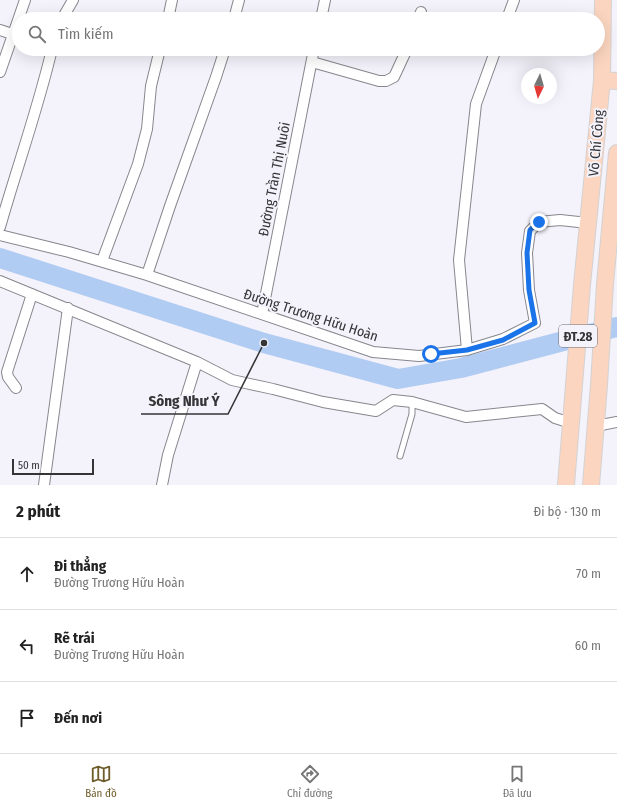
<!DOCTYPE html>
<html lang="vi">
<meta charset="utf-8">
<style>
:root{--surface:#fff;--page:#f6f6f6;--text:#222;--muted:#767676;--line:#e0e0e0;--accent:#6e5c2a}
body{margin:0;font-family:"Fira Sans Condensed",sans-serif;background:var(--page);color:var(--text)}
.compass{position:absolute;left:521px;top:68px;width:36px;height:36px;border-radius:50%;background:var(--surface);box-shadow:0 4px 16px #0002;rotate:185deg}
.scale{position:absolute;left:12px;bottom:10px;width:82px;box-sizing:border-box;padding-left:4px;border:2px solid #353437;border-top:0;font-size:11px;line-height:14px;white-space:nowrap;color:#353437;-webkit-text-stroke:3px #f4f2fa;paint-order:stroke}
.stop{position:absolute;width:12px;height:12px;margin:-9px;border:3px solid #1a73e8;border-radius:50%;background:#fff}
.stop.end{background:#1a73e8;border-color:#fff;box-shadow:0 1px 4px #0008}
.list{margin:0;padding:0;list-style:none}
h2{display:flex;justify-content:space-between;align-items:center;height:52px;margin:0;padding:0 16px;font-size:17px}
h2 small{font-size:13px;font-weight:400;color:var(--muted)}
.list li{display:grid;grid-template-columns:26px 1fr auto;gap:12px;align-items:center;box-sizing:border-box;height:72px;padding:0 16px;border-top:1px solid var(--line)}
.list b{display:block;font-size:15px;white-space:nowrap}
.list p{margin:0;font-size:13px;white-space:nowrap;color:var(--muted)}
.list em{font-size:13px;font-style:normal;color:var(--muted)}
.icon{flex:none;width:22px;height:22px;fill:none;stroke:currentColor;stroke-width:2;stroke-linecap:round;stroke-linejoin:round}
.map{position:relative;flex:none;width:617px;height:485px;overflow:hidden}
.search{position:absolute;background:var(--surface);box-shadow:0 4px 16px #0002;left:12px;right:12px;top:12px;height:44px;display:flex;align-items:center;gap:10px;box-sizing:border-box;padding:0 14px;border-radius:22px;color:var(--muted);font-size:15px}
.sheet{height:268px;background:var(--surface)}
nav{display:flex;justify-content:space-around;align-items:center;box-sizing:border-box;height:56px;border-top:1px solid var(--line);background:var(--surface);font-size:11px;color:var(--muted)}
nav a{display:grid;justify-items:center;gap:2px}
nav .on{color:var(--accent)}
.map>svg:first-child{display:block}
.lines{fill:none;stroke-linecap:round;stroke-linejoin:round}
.river{stroke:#b1ccf2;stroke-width:20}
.service-casing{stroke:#88868d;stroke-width:7}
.minor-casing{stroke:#88868d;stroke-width:12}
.primary-casing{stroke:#d3d2d3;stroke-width:18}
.service{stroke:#fff;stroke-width:5}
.minor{stroke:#fff;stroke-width:10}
.primary{stroke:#fbd5bf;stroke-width:16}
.route{stroke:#1a73e8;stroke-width:5}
.labels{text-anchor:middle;stroke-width:4;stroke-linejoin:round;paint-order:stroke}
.shield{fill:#f4f2fa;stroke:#6e6d72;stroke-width:1}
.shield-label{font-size:13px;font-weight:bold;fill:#353437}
.street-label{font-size:14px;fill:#353437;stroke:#f4f2fa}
.leader{fill:none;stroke:#353437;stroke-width:1.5}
.callout-dot{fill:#353437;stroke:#f4f2fa;stroke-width:1.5}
.callout-label{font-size:15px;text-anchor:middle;font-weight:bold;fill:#353437;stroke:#f4f2fa;stroke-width:4;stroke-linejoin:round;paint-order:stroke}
</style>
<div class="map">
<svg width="617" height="485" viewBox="0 0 617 485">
<rect width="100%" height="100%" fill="#f4f2fa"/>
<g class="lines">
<path class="river" d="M0,258L264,343L398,379L461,368L617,327"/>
<g class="service-casing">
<path id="service" d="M400,456L412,414V402"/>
</g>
<g class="minor-casing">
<path id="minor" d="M62,19L73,0
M168,19L172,0
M234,19L239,0
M321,19L325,0
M418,19L421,12
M507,19L514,0
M0,30L12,34
M312,62L379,81H386L394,77L407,49
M0,72L25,0
M0,227C17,167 38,109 52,49
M0,235L69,252L147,275L373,352L419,356L467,350L503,339L535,323L529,290L527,253L530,231L539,222L560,220L588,223
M102,261L138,164L147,129L151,86L160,49
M147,275L170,206L216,77L225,49
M0,281L197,362L232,380L273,389L323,402L376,411L393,400L412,402L466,417L542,409L555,418L571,423
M262,314L314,49
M467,350L459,260L476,104L496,49
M16,388L8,377L7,372L32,294
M596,426L617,422
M44,485L68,308
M162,485L168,455L197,362"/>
</g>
<g class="primary-casing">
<path id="primary" d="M602,80L617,81
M566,485L582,285L602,80L603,0
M591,485L599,385L605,284L617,153"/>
</g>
<use href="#service" class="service"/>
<use href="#minor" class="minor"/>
<use href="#primary" class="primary"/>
</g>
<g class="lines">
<path class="route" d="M431,354L467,350L503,340L535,323L529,290L527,253L530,230L539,222"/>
</g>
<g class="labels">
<rect class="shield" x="559" y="325" width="38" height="22" rx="3"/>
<g class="shield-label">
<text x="578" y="341">ĐT.28</text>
</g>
<g class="street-label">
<text transform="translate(596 143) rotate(-85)" y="5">Võ Chí Công</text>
<text transform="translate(274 179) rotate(-79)" y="5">Đường Trần Thị Nuôi</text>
<text transform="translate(311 315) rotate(18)" y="5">Đường Trương Hữu Hoàn</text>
</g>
</g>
<path class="leader" d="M264 343L228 414H141"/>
<circle class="callout-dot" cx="264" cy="343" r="4"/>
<g class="callout-label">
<text x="184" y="406">Sông Như Ý</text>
</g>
</svg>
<svg class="compass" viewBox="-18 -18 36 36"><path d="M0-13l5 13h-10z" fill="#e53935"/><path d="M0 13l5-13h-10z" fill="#767676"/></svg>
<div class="scale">50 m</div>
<div class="stop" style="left:431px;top:354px"></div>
<div class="stop end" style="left:539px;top:222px"></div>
<div class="search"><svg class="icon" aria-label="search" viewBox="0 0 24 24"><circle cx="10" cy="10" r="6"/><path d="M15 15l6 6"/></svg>Tìm kiếm</div>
</div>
<section class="sheet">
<h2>2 phút<small>Đi bộ · 130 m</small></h2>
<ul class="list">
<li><svg class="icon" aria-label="ahead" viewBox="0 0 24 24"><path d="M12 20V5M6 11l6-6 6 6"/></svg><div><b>Đi thẳng</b><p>Đường Trương Hữu Hoàn</p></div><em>70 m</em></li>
<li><svg class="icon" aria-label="left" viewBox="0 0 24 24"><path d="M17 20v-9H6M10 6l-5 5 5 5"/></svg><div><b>Rẽ trái</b><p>Đường Trương Hữu Hoàn</p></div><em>60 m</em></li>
<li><svg class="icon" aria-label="arrive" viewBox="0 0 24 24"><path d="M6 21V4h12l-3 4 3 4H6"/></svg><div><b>Đến nơi</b></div></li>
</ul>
</section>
<nav>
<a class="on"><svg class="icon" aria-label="map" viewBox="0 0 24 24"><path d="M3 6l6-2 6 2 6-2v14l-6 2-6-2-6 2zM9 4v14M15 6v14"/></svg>Bản đồ</a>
<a><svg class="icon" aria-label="directions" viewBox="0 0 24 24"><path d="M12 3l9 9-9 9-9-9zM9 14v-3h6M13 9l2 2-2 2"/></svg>Chỉ đường</a>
<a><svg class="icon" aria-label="saved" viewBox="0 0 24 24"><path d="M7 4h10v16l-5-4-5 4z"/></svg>Đã lưu</a>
</nav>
